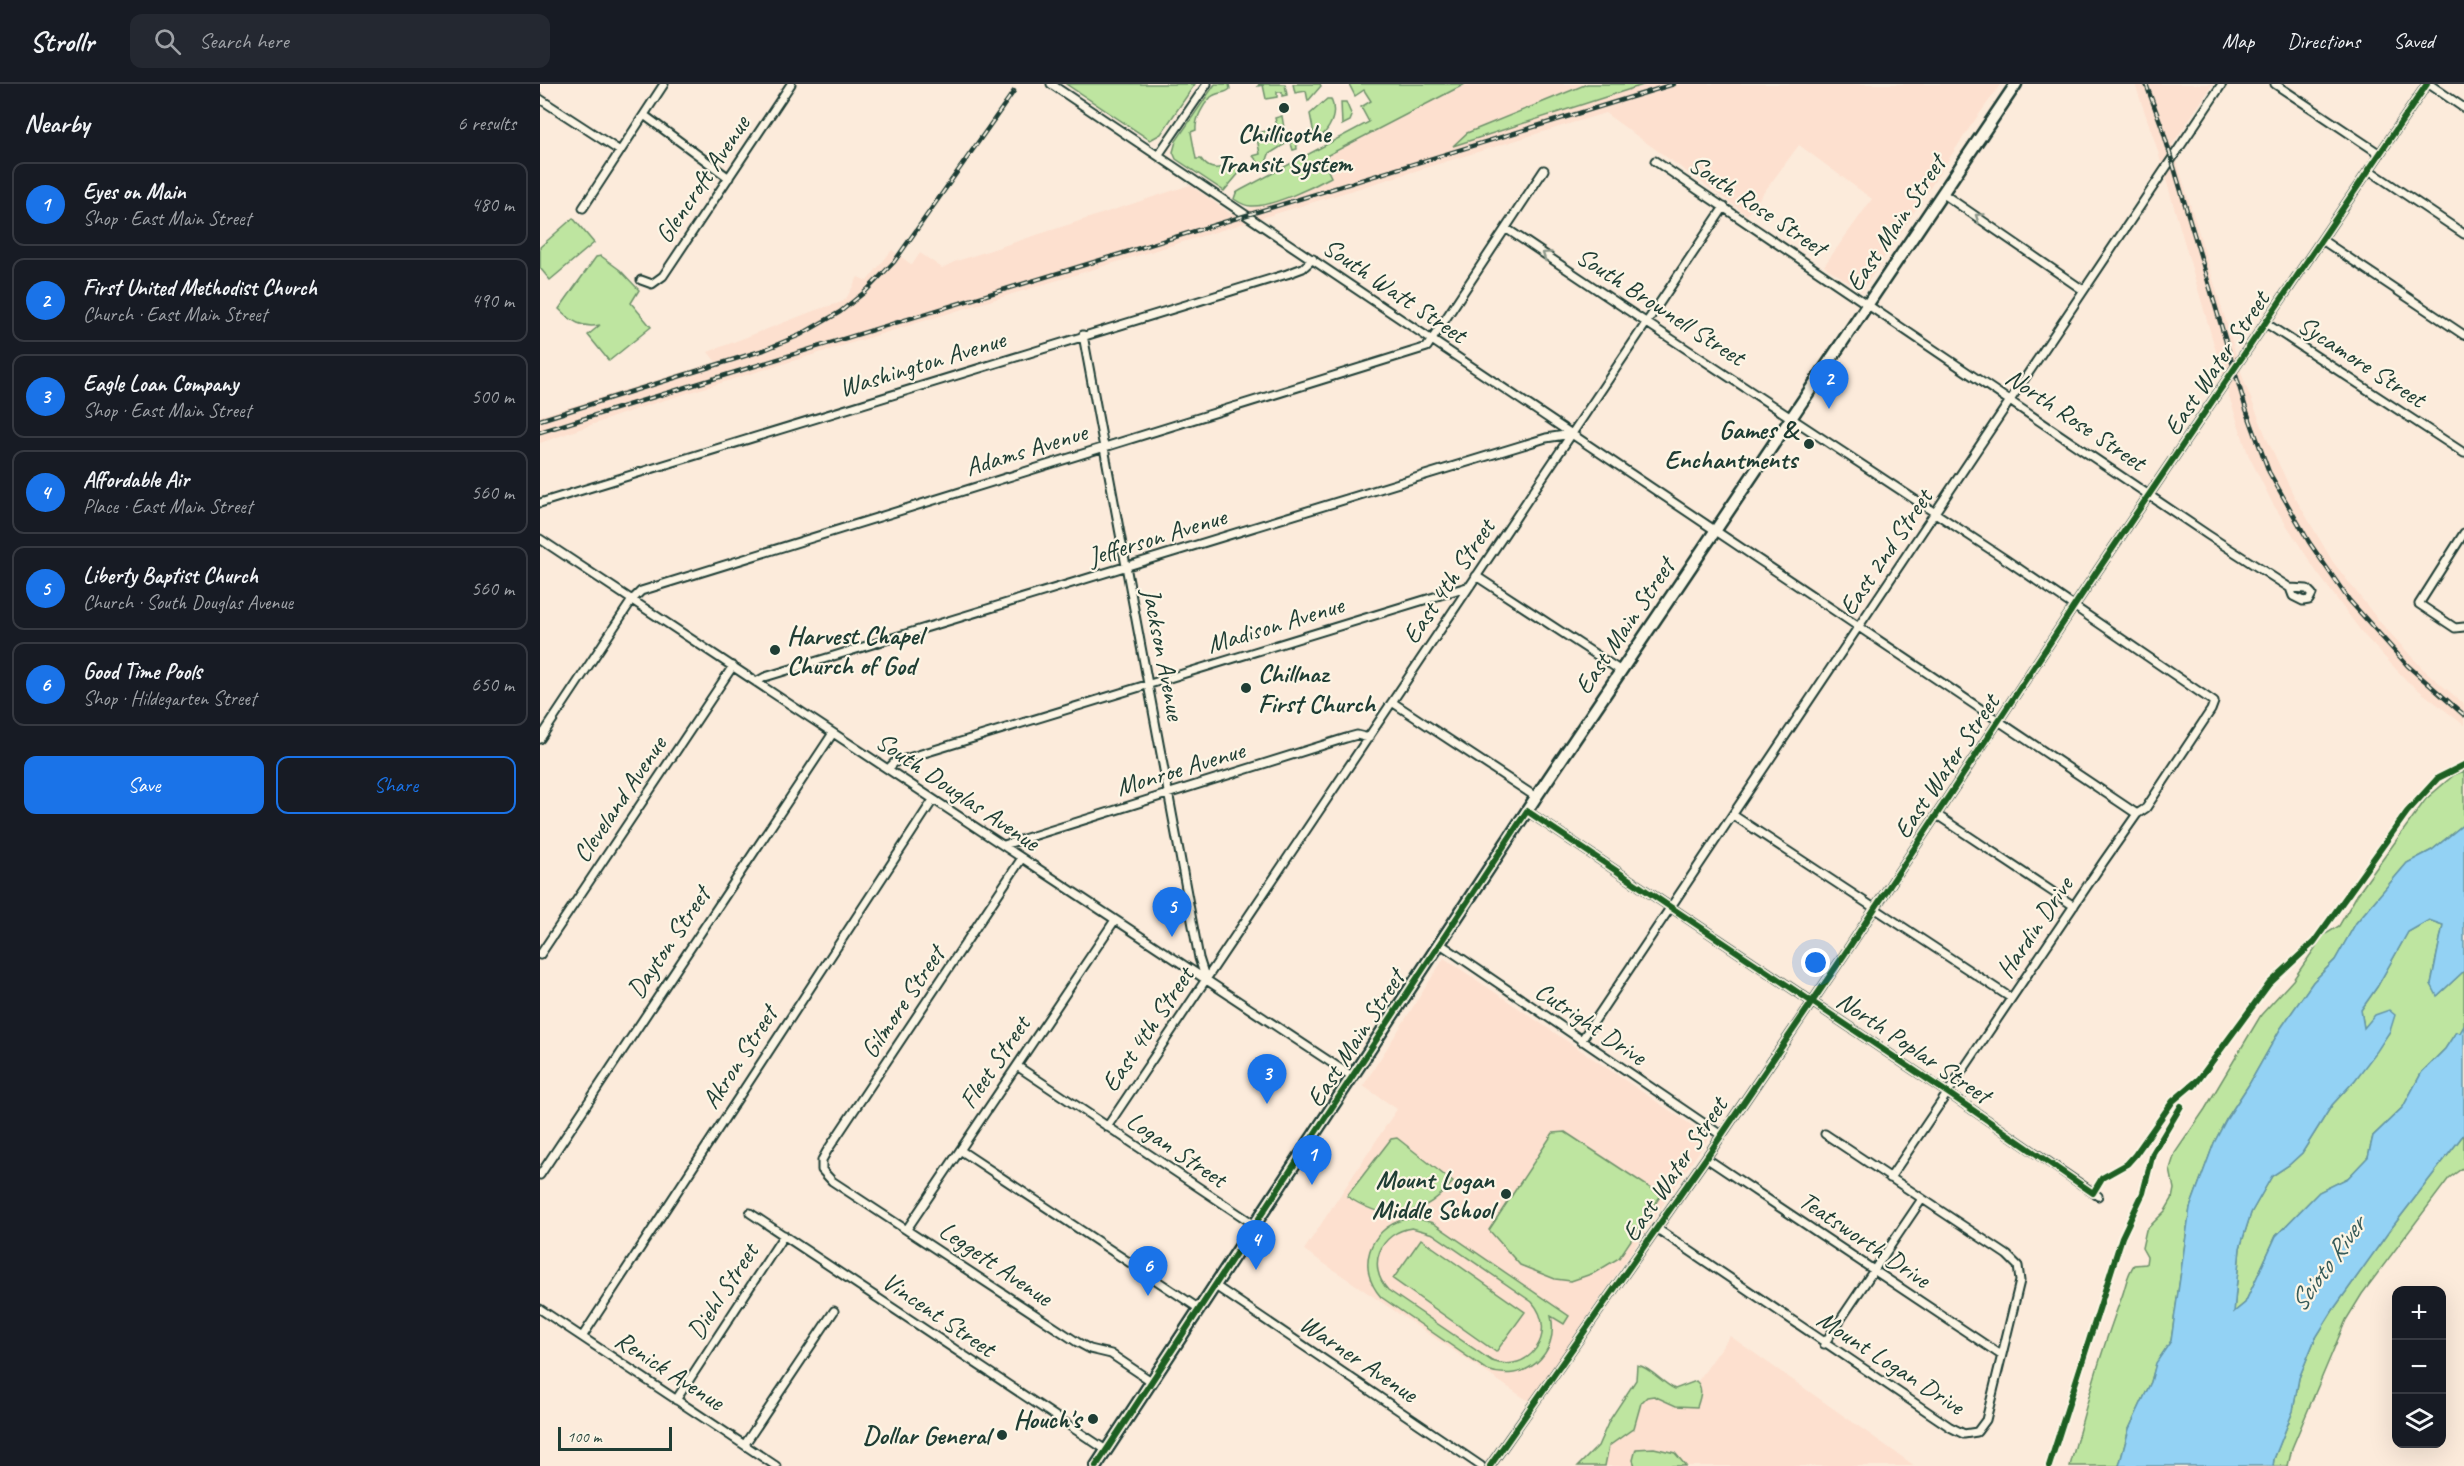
<!DOCTYPE html>
<meta charset="utf-8">
<style>
:root{--surface:#171b24;--page:#242831;--text:#f1f3f6;--muted:#9ea1a6;--line:#363941;--accent:#1a73e8}
body{margin:0;font-family:Caveat,sans-serif;background:var(--page);color:var(--text)}
.controls{position:absolute;right:18px;bottom:18px;display:grid;overflow:hidden;border-radius:12px;box-shadow:0 6px 24px #0002}
.controls button{width:54px;height:54px;display:grid;place-items:center;padding:0;border:0;border-bottom:2px solid var(--line);background:var(--surface);color:var(--text);font:30px sans-serif}
.scale{position:absolute;left:18px;bottom:15px;width:114px;box-sizing:border-box;padding-left:6px;border:3px solid #1f3d34;border-top:0;font-size:16px;line-height:21px;white-space:nowrap;color:#1f3d34;-webkit-text-stroke:4px #fcf5e5;paint-order:stroke}
.you{position:absolute;left:1276px;top:879px;width:21px;height:21px;margin:-15px;border:4px solid #fff;border-radius:50%;background:#1a73e8;box-shadow:0 0 0 9px #1a73e833}
.badge{display:grid;place-items:center;width:39px;height:39px;border-radius:50%;background:var(--accent);color:#fff;font-size:20px;font-weight:700}
.pin{position:absolute;translate:-50% -50px;filter:drop-shadow(0 2px 3px #0008)}
.pin::after{content:'';position:absolute;top:32px;width:21px;height:18px;background:inherit;clip-path:polygon(0 0,100% 0,50% 100%)}
.list{margin:0;padding:0;list-style:none}
h2{display:flex;justify-content:space-between;align-items:center;height:78px;margin:0;padding:0 24px;font-size:26px}
h2 small{font-size:20px;font-weight:400;color:var(--muted)}
.list li{display:grid;grid-template-columns:39px 1fr auto;gap:18px;align-items:center;box-sizing:border-box;height:84px;margin:0 12px 12px;padding:0 12px;border:2px solid var(--line);border-radius:12px}
.list b{display:block;font-size:22px;white-space:nowrap}
.list p{margin:0;font-size:20px;white-space:nowrap;color:var(--muted)}
.list em{font-size:20px;font-style:normal;color:var(--muted)}
.actions{display:flex;gap:12px;padding:18px 24px}
.actions a{flex:1;padding:14px 0;border:2px solid var(--accent);border-radius:12px;text-align:center;font-size:21px;color:var(--accent)}
.actions .main{background:var(--accent);color:#fff}
.icon{flex:none;width:33px;height:33px;fill:none;stroke:currentColor;stroke-width:2;stroke-linecap:round;stroke-linejoin:round}
.map{position:relative;flex:none;width:1924px;height:1382px;overflow:hidden}
header{display:flex;align-items:center;gap:36px;box-sizing:border-box;height:84px;padding:0 30px;background:var(--surface);border-bottom:2px solid var(--line)}
header strong{font-size:28px}
nav{display:flex;gap:33px;margin-inline-start:auto;font-size:21px}
.search{width:420px;height:54px;background:var(--page);display:flex;align-items:center;gap:15px;box-sizing:border-box;padding:0 21px;border-radius:12px;color:var(--muted);font-size:22px}
main{display:flex}
aside{flex:1;background:var(--surface)}
.map>svg:first-child{display:block}
.built{fill:#fde0cf}
.green{fill:#bee5a0;stroke:#6e916a;stroke-width:1.5;fill-rule:evenodd}
.water{fill:#93d2f4;stroke:#6596a7;stroke-width:1.5}
.lines{fill:none;stroke-linecap:round;stroke-linejoin:round}
.street-casing{stroke:#1f3d34;stroke-width:11}
.primary-casing{stroke:#1f3d34;stroke-width:15}
.street{stroke:#fcf5e5;stroke-width:7}
.primary{stroke:#fcf5e5;stroke-width:10}
.rail-casing{stroke:#1f3d34;stroke-width:4.5}
.rail{stroke:#fcf5e5;stroke-width:2;stroke-dasharray:7;stroke-linecap:butt}
.cycleway-casing{stroke:#fcf5e5;stroke-width:10}
.cycleway{stroke:#1b5e20;stroke-width:6}
.oneway{stroke:#8e998c}
.poi-dot{fill:#1f3d34;stroke:#fcf5e5;stroke-width:2}
.labels{text-anchor:middle;stroke-width:4.5;stroke-linejoin:round;paint-order:stroke}
.poi-label{font-size:26px;font-weight:bold;fill:#1f3d34;stroke:#fcf5e5;text-anchor:end}
.street-label{font-size:26px;fill:#1f3d34;stroke:#fcf5e5}
.water-label{font-size:27px;font-style:italic;fill:#365b5a;stroke:#fcf5e5}
</style>
<header>
<strong>Strollr</strong>
<div class="search"><svg class="icon" aria-label="search" viewBox="0 0 24 24"><circle cx="10" cy="10" r="6"/><path d="M15 15l6 6"/></svg>Search here</div>
<nav><a>Map</a><a>Directions</a><a>Saved</a></nav>
</header>
<main>
<aside>
<h2>Nearby<small>6 results</small></h2>
<ul class="list">
<li><span class="badge">1</span><div><b>Eyes on Main</b><p>Shop · East Main Street</p></div><em>480 m</em></li>
<li><span class="badge">2</span><div><b>First United Methodist Church</b><p>Church · East Main Street</p></div><em>490 m</em></li>
<li><span class="badge">3</span><div><b>Eagle Loan Company</b><p>Shop · East Main Street</p></div><em>500 m</em></li>
<li><span class="badge">4</span><div><b>Affordable Air</b><p>Place · East Main Street</p></div><em>560 m</em></li>
<li><span class="badge">5</span><div><b>Liberty Baptist Church</b><p>Church · South Douglas Avenue</p></div><em>560 m</em></li>
<li><span class="badge">6</span><div><b>Good Time Pools</b><p>Shop · Hildegarten Street</p></div><em>650 m</em></li>
</ul>
<div class="actions"><a class="main">Save</a><a>Share</a></div>
</aside>
<div class="map">
<svg width="1924" height="1382" viewBox="0 0 1924 1382">
<rect width="100%" height="100%" fill="#fcebdb"/>
<filter id="ink" filterUnits="userSpaceOnUse"><feTurbulence type="fractalNoise" baseFrequency=".0167" numOctaves="2"/><feDisplacementMap in="SourceGraphic" scale="12" xChannelSelector="R" yChannelSelector="G"/><feConvolveMatrix kernelMatrix="1 2 1 2 8 2 1 2 1" color-interpolation-filters="sRGB"/></filter>
<g filter="url(#ink)">
<path class="built" d="M925,0H1461L1430,43L1322,207L1284,182L1332,115L1259,61L1207,131L1065,29L102,323L0,359V332L176,278L168,268L276,226L302,218L307,213L318,193L327,197L352,166L372,181L380,169L402,184L414,178L650,101L691,130L770,105L791,93L784,78L788,71Z
M1595,0H1673L1632,61L1704,297L1727,355L1753,410L1793,478L1839,537L1883,585L1924,620V641L1867,597L1823,550L1776,487L1733,420L1708,370L1689,312L1616,61Z
M904,874L1169,1053L990,1318L764,1166L857,1025L823,1002Z
M1190,1252L1375,1382H1044L1104,1295L1143,1318Z"/>
<path class="green" d="M526,0H655L621,50L610,56Z
M675,0H689L690,5C685,10 677,8 671,13C663,21 655,35 656,46L651,48L656,75H661C674,93 684,78 699,84L700,88L684,107L636,75L633,68L636,57Z
M719,0H745L747,11L742,12V8H737V13L726,15L723,1L718,2Z
M753,0H780L781,2L768,17L766,7L755,9Z
M809,0H925L788,71L784,78L791,93C773,103 732,123 711,122C705,122 700,119 694,115L696,109L701,106L829,38L821,23L831,17L824,6L815,12Z
M1047,0H1106L913,62L927,49Z
M787,15H791C799,33 786,56 767,58L763,53L774,50L770,30Z
M801,18H806L812,32L810,37L802,41Z
M742,32L746,56L756,54L757,65L753,66L750,57L729,70L726,79H719L713,72L720,70L716,49L732,46V43L737,42L735,34Z
M33,134L54,159L10,196L0,184V163Z
M61,172L80,186L99,206L91,219L111,243L69,277L48,251L60,241C43,245 31,237 19,225L56,173Z
M1924,687V740L1892,766L1867,779L1816,839L1795,876L1773,898L1741,944L1708,1002L1686,1036L1674,1059L1650,1124L1631,1257L1616,1280L1611,1298L1589,1345L1579,1382H1530C1545,1326 1560,1269 1581,1215C1586,1203 1586,1192 1594,1181L1606,1180L1607,1173L1602,1164L1606,1146L1625,1127L1632,1115L1634,1105L1630,1085L1635,1069L1665,1025L1721,931L1753,896L1784,851L1799,842L1817,811L1886,715L1914,691Z
M1889,836L1903,841L1891,900L1898,911L1924,887V942L1920,949L1916,948L1905,965L1882,988L1863,1023L1833,1052L1828,1073L1808,1094L1779,1108L1736,1152L1705,1219L1694,1228L1700,1164L1711,1129L1732,1092L1749,1081L1762,1069L1792,1021L1815,996L1850,947L1824,944L1821,926L1837,903L1868,848Z
M1025,1048L1121,1111L1079,1174L1054,1189L1031,1197L1015,1195L980,1181L949,1146L1013,1049Z
M1924,1050V1083L1909,1094L1822,1210L1806,1236L1752,1364L1748,1382H1733L1734,1375L1753,1327L1759,1294L1775,1255L1793,1226L1850,1146Z
M857,1054L913,1098C882,1134 847,1140 807,1112L851,1055Z
M865,1135H879L893,1139L1029,1232L1024,1240L1011,1232C1020,1271 984,1300 947,1286L841,1213C816,1185 828,1145 865,1135ZM872,1144L893,1150L992,1218C1019,1249 989,1291 952,1277L848,1206C826,1182 840,1148 872,1144Z
M881,1155L985,1228L956,1268L853,1195Z
M1097,1281C1110,1283 1122,1299 1135,1305L1156,1297C1164,1304 1160,1314 1157,1323L1136,1322L1114,1312L1107,1313L1101,1319L1094,1344L1069,1362L1065,1382H1038L1058,1362L1069,1337L1096,1296Z
M1114,1364L1135,1369L1146,1382H1095L1093,1376L1096,1365Z"/>
<path class="water" d="M1924,740V887L1897,912L1891,900L1903,841L1889,836L1868,848L1837,903L1821,926L1824,944L1835,931L1849,926L1855,931L1850,947L1837,967L1815,996L1792,1021L1762,1069L1749,1081L1732,1092L1711,1129L1700,1164L1694,1228L1705,1219L1736,1152L1779,1108L1808,1094L1828,1073L1833,1052L1863,1023L1882,988L1905,965L1916,948L1920,949L1924,942V1050L1850,1146L1793,1226L1775,1255L1759,1294L1753,1327L1734,1375L1733,1382H1579L1589,1345L1611,1298L1616,1279L1631,1257L1650,1124L1674,1059L1686,1036L1708,1002L1741,944L1773,898L1795,876L1816,839L1867,779L1892,766Z"/>
<g class="lines">
<g class="street-casing">
<path id="street" d="M511,0L1597,730
M1735,0L1840,70
M1889,0L1924,24
M0,15L80,67
M104,31L189,94
M619,70L667,0
M1115,77L1668,451L1750,504L1753,512L1763,517L1769,516L1772,510L1767,505L1750,504
M1829,86L1924,150
M1402,109L1543,206
M43,124L124,0
M967,145L1107,239L1465,475L1674,618L1671,626L1606,724L1597,730L1564,777L1350,1094
M1782,156L1924,251
M101,196L112,200L123,192L251,0
M1727,240L1924,369
M543,251L659,874L666,896
M0,419L747,190L763,184L773,175
M1924,449L1879,520L1915,544L1924,543
M0,455L813,993
M936,492L1081,587
M216,598L225,593L1006,354L1031,350
M852,618L996,713
M0,655L92,516L101,507L887,263L1004,86
M348,685L355,678L930,502
M987,727L1408,1009L1558,1112
M1193,731L1471,914
M1397,731L1534,822
M464,761L806,654L817,651L829,654
M482,774L287,1067L282,1076V1086L292,1097L537,1258L550,1265L571,1270L611,1297
M899,859L1181,1051
M0,871L193,582
M1041,957L1682,0
M477,982L715,1141
M567,1043L1184,123
M420,1066L658,1224
M1166,1074L1461,1271
M0,1091L293,649
M210,1129L566,1366
M1116,1144L1410,1343L1424,1350L1437,1348L1446,1336L1480,1197L1478,1182L1467,1171L1285,1050
M367,1145L575,836
M674,1201L941,1382
M0,1225L236,1382
M42,1253L393,716
M1284,1260L1382,1115
M136,1316L244,1151
M205,1360L294,1227
M950,1382L1166,1074L1304,871L1556,489L1887,0"/>
</g>
<g class="primary-casing">
<path id="primary" d="M556,1382L996,713L1476,0"/>
</g>
<use href="#street" class="street"/>
<use href="#primary" class="primary"/>
<g class="rail-casing">
<path id="rail" d="M1606,0L1622,43L1706,325L1729,388L1769,458L1809,516L1868,582L1924,631
M0,336L224,266L260,251L300,228L326,207L354,178L474,7
M0,348L1134,0"/>
</g>
<use href="#rail" class="rail"/>
<g class="cycleway-casing">
<path id="cycleway" d="M1654,1002L1729,900L1774,858L1867,728L1898,694L1924,681
M556,1382L987,727L1408,1009L1553,1109L1562,1094L1587,1080L1595,1071L1633,1017L1659,995
M950,1382L1166,1074L1304,871L1556,489L1887,0
M1509,1382L1582,1153L1603,1109L1613,1069L1641,1022"/>
</g>
<use href="#cycleway" class="cycleway"/>
</g>
<defs><path id="oneway-chevron" d="M-2-3.5L2.5 0L-2 3.5" fill="none" stroke-width="1.6" stroke-linecap="round" stroke-linejoin="round" transform="scale(1.5)"/></defs>
<g class="oneway">
<use href="#oneway-chevron" transform="translate(1439 133) rotate(-146)"/>
<use href="#oneway-chevron" transform="translate(1006 171) rotate(-146)"/>
</g>
</g>
<g class="poi-dot">
<circle cx="744" cy="24" r="6"/>
<circle cx="1269" cy="360" r="6"/>
<circle cx="235" cy="566" r="6"/>
<circle cx="706" cy="604" r="6"/>
<circle cx="966" cy="1110" r="6"/>
<circle cx="553" cy="1335" r="6"/>
<circle cx="462" cy="1351" r="6"/>
</g>
<g class="labels">
<g class="poi-label">
<text x="744" y="58" text-anchor="middle">Chillicothe<tspan x="744" dy="30">Transit System</tspan></text>
<text x="1257" y="354">Games &amp;<tspan x="1257" dy="30">Enchantments</tspan></text>
<text x="247" y="560" text-anchor="start">Harvest Chapel<tspan x="247" dy="30">Church of God</tspan></text>
<text x="718" y="598" text-anchor="start">Chillnaz<tspan x="718" dy="30">First Church</tspan></text>
<text x="954" y="1104">Mount Logan<tspan x="954" dy="30">Middle School</tspan></text>
<text x="541" y="1344">Houch's</text>
<text x="450" y="1360">Dollar General</text>
</g>
<g class="street-label">
<text transform="translate(162 95) rotate(-56)" y="9">Glencroft Avenue</text>
<text transform="translate(1218 121) rotate(34)" y="9">South Rose Street</text>
<text transform="translate(1355 139) rotate(-56)" y="9">East Main Street</text>
<text transform="translate(855 206) rotate(34)" y="9">South Watt Street</text>
<text transform="translate(1121 222) rotate(33)" y="9">South Brownell Street</text>
<text transform="translate(1822 277) rotate(33)" y="9">Sycamore Street</text>
<text transform="translate(382 279) rotate(-17)" y="9">Washington Avenue</text>
<text transform="translate(1676 279) rotate(-56)" y="9">East Water Street</text>
<text transform="translate(1536 335) rotate(34)" y="9">North Rose Street</text>
<text transform="translate(486 365) rotate(-17)" y="9">Adams Avenue</text>
<text transform="translate(617 452) rotate(-17)" y="9">Jefferson Avenue</text>
<text transform="translate(1345 468) rotate(-56)" y="9">East 2nd Street</text>
<text transform="translate(908 497) rotate(-56)" y="9">East 4th Street</text>
<text transform="translate(735 540) rotate(-17)" y="9">Madison Avenue</text>
<text transform="translate(1084 542) rotate(-56)" y="9">East Main Street</text>
<text transform="translate(624 570) rotate(79)" y="9">Jackson Avenue</text>
<text transform="translate(1406 682) rotate(-56)" y="9">East Water Street</text>
<text transform="translate(640 684) rotate(-17)" y="9">Monroe Avenue</text>
<text transform="translate(418 707) rotate(34)" y="9">South Douglas Avenue</text>
<text transform="translate(79 715) rotate(-56)" y="9">Cleveland Avenue</text>
<text transform="translate(1494 843) rotate(-56)" y="9">Hardin Drive</text>
<text transform="translate(128 858) rotate(-56)" y="9">Dayton Street</text>
<text transform="translate(362 918) rotate(-56)" y="9">Gilmore Street</text>
<text transform="translate(1051 939) rotate(34)" y="9">Cutright Drive</text>
<text transform="translate(607 945) rotate(-56)" y="9">East 4th Street</text>
<text transform="translate(815 954) rotate(-57)" y="9">East Main Street</text>
<text transform="translate(1374 963) rotate(34)" y="9">North Poplar Street</text>
<text transform="translate(199 973) rotate(-57)" y="9">Akron Street</text>
<text transform="translate(454 978) rotate(-56)" y="9">Fleet Street</text>
<text transform="translate(637 1065) rotate(34)" y="9">Logan Street</text>
<text transform="translate(1134 1085) rotate(-56)" y="9">East Water Street</text>
<text transform="translate(1325 1155) rotate(34)" y="9">Teatsworth Drive</text>
<text transform="translate(456 1179) rotate(34)" y="9">Leggett Avenue</text>
<text transform="translate(182 1207) rotate(-57)" y="9">Diehl Street</text>
<text transform="translate(399 1230) rotate(34)" y="9">Vincent Street</text>
<text transform="translate(819 1274) rotate(34)" y="9">Warner Avenue</text>
<text transform="translate(1351 1278) rotate(33)" y="9">Mount Logan Drive</text>
<text transform="translate(130 1286) rotate(33)" y="9">Renick Avenue</text>
</g>
<g class="water-label">
<text transform="translate(1787 1180) rotate(-54)" y="9">Scioto River</text>
</g>
</g>
</svg>
<div class="controls">
<button>+</button>
<button>−</button>
<button><svg class="icon" aria-label="layers" viewBox="0 0 24 24"><path d="M12 4l9 5-9 5-9-5zM3 14l9 5 9-5"/></svg></button>
</div>
<div class="scale">100 m</div>
<div class="you"></div>
<div class="pin badge" style="left:772px;top:1101px">1</div>
<div class="pin badge" style="left:1289px;top:325px">2</div>
<div class="pin badge" style="left:727px;top:1020px">3</div>
<div class="pin badge" style="left:716px;top:1186px">4</div>
<div class="pin badge" style="left:632px;top:853px">5</div>
<div class="pin badge" style="left:608px;top:1212px">6</div>
</div>
</main>
